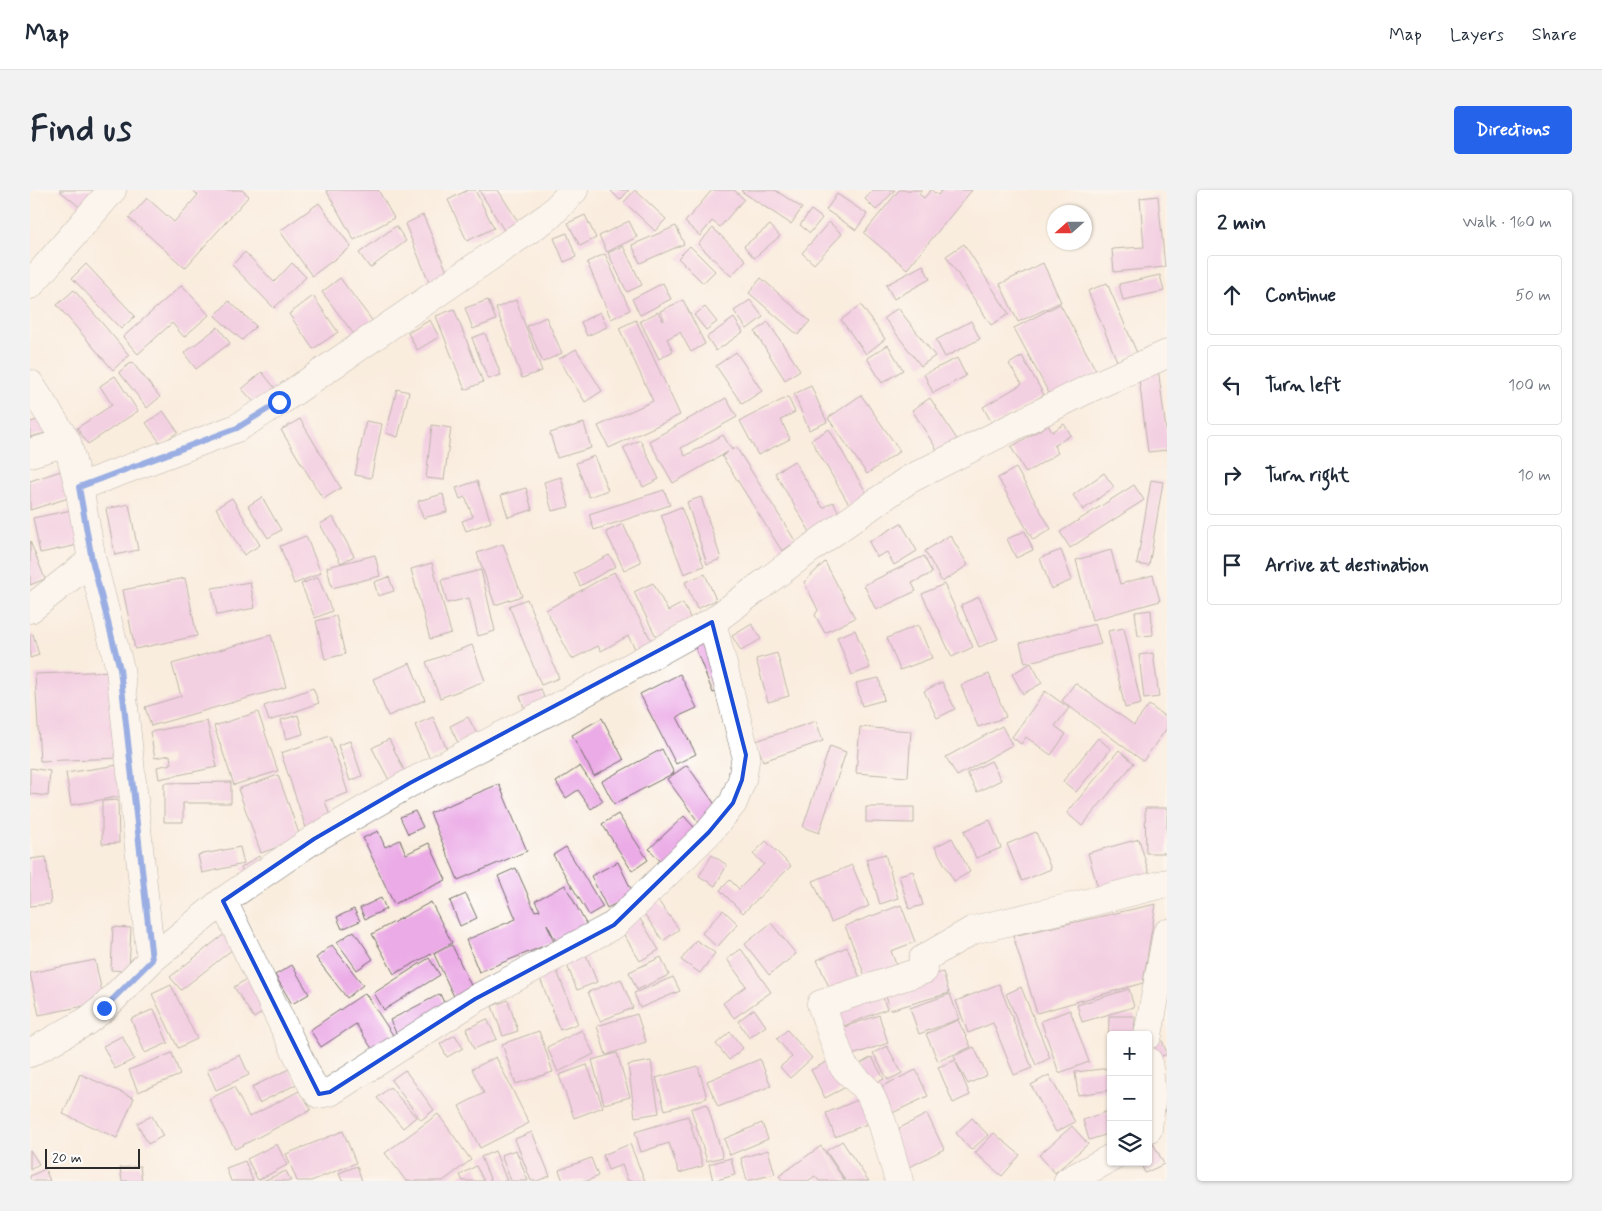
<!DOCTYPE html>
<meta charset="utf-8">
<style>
:root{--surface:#fff;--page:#f2f2f3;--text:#1f2937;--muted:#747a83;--line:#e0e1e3;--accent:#2563eb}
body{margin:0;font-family:Mynerve,sans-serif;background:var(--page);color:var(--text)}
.controls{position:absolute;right:15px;bottom:15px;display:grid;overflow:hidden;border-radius:5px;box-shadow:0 1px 4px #0004}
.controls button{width:45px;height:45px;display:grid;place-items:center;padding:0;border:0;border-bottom:1px solid var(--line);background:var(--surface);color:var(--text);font:25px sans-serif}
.compass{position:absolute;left:1017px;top:15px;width:45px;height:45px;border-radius:50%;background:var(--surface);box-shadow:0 1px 4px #0004;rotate:249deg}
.scale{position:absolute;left:15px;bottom:12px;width:95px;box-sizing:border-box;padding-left:5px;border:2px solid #2b2b2b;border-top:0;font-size:14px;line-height:18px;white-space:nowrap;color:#2b2b2b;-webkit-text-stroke:4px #fff;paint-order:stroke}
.stop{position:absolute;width:15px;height:15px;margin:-11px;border:4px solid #2563eb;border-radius:50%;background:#fff}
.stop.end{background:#2563eb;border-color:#fff;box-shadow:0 1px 5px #0008}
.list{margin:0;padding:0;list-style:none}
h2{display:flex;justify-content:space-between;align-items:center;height:65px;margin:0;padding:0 20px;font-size:21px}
h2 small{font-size:16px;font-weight:400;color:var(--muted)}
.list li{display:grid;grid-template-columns:32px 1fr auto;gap:15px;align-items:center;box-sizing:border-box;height:80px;margin:0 10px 10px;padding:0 10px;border:1px solid var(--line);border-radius:5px}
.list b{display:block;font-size:19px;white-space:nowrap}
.list em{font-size:16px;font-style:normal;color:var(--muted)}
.icon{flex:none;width:28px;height:28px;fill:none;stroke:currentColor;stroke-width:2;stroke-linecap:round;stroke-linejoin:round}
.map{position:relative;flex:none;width:1137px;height:991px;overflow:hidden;border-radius:5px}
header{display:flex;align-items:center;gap:30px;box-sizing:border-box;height:70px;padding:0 25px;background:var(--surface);border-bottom:1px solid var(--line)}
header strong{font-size:24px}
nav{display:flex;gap:28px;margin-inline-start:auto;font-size:18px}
.intro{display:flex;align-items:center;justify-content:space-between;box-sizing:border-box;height:120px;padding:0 30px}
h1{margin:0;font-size:35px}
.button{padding:12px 22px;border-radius:5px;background:var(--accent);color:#fff;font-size:18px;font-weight:700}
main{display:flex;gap:30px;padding:0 30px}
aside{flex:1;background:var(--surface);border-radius:5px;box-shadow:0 1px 4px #0004}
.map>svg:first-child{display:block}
.building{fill:#ebabe6}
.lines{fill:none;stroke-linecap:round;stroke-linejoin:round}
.street-casing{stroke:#736f6a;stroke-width:29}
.street{stroke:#fff;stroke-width:28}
.route{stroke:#2563eb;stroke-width:6}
.marked{fill:none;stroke:#1d4ed8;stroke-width:4;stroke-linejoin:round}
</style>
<header>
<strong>Map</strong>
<nav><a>Map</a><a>Layers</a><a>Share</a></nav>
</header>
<div class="intro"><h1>Find us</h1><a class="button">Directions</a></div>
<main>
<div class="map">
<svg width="1137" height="991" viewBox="0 0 1137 991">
<rect width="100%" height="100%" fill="#fff"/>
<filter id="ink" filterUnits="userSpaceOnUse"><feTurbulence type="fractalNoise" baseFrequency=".02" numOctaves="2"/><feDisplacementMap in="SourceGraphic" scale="10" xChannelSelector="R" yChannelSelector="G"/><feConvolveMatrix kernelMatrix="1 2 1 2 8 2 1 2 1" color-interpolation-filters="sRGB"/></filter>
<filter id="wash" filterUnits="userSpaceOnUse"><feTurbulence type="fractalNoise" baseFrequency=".0096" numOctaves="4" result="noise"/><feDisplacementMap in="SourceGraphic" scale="20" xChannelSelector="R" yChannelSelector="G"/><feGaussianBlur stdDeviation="1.12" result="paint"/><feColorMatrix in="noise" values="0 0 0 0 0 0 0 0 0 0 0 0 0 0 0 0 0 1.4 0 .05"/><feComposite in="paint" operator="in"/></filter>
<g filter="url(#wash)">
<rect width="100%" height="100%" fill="#f9edde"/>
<g id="blocks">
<path class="building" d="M29,0H72L58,24Z
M162,0H212L219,6L155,78L99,28L117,8L144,32L168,5Z
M296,0H348L364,28L324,50Z
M438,0H445L464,38L437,51L418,10Z
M449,0H468L494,41L480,50Z
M580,0H599L590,10Z
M605,0L636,29L625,41L594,12Z
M682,0H704L714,9L690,37L682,31L670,46L655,32Z
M712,0H745L772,18L761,34L711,1Z
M843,0H865L846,20L835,9Z
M869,0H892L889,4L894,8L901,0L908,5L912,0H942L877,79L834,43Z
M807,4L837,24L826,40L796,20Z
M1128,6L1135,77L1084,82L1082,59L1114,57L1110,8Z
M289,13L321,57L282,86L250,41Z
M781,20L792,28L780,43L770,35Z
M393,25L421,91L402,99L375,34Z
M555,25L566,48L550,56L538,33Z
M599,31L607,47L577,62L569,46Z
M799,32L812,44L784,74L772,63Z
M740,35L750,46L724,68L714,56Z
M366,36L376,51L340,78L329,63Z
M646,36L654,54L610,73L602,55Z
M683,38L716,70L701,86L668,54Z
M537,43L546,67L534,72L524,48Z
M934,54L979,124L961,135L916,66Z
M593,56L612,95L597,102L578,63Z
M660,56L685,81L673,93L648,68Z
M215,62L244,92L262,73L276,87L244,118L202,75Z
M575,64L600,120L581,129L557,72Z
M1013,73L1031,112L988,132L970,94Z
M56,74L105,126L91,139L42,88Z
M893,75L900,89L864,109L856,95Z
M1130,85L1134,101L1093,110L1089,94Z
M310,88L347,137L329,151L292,102Z
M731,88L780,131L768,145L719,103Z
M633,93L641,109L610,125L602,109Z
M1077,93L1107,163L1087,171L1058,101Z
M152,95L179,125L154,147L142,133L108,164L93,147Z
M44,100L99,165L83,180L27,115Z
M283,106L308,142L283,159L259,124Z
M458,110L466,130L443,139L435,118Z
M486,110L512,181L492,188L466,118Z
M653,110L675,154L661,162L650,142L637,149L643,161L629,169L610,131L628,122L633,131L634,130L630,121Z
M720,110L733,127L717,139L704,121Z
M199,111L226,136L212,150L185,126Z
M1030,114L1068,184L1022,209L984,138Z
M831,115L855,149L836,164L811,130Z
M675,117L687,132L676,140L664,125Z
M868,118L905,166L891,176L854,128Z
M424,119L453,192L435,200L406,126Z
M570,122L577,137L557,146L551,132Z
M516,127L532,163L513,172L497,136Z
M704,128L713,142L686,161L677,147Z
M400,130L409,147L387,160L378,143Z
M606,130L650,225L579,258L568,236L623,211L589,138Z
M941,131L950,149L915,167L906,150Z
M738,132L770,180L755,190L725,142Z
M188,137L200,153L166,179L154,163Z
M455,143L471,185L458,189L442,148Z
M858,155L873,180L852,193L837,168Z
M546,159L572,201L555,212L529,169Z
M706,162L732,201L712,214L686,176Z
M992,166L1014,205L963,235L953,217L992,194L979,174Z
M927,168L936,186L903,203L894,184Z
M102,172L130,207L117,218L89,182Z
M1128,178L1137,248V260L1118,262L1108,180Z
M232,182L249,203L230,219L212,199Z
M85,186L108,221L58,254L47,238L82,215L70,196Z
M781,196L797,232L779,240L764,204Z
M367,199L379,202L368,247L356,243Z
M831,205L870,261L837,284L798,228Z
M758,207L765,222L751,230L760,249L728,265L710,231Z
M696,208L707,227L651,258L655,266L693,245L702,260L706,257L766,352L752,361L692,266L698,262L643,293L619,251Z
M900,208L928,251L909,263L882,220Z
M133,221L148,242L131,254L116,233Z
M12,229L16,243L0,247V232Z
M270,229L311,298L293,309L251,240Z
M336,231L352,234L341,288L325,285Z
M554,233L561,258L527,268L520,243Z
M1034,234L1041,245L1024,256L1028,263L996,283L981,257L1018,235L1022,242Z
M402,235L421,238L414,290L396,288Z
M799,239L838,306L820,316L781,250Z
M610,250L629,289L613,297L593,258Z
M564,266L578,300L559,307L546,273Z
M764,271L793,318L803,312L813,329L783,347L745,283Z
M986,278L1021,339L1003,350L968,288Z
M34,280L42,307L0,320V291Z
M1074,283L1084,297L1053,320L1043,305Z
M531,287L539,317L522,321L514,292Z
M1121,290L1133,292L1119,376L1107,374Z
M447,291L461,332L436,341L432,331L443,327L435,307L430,309L426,298Z
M1104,295L1114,310L1040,358L1030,342Z
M496,298L502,320L478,327L471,305Z
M634,300L640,315L564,340L559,324Z
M413,304L417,322L393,328L388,311Z
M232,307L251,340L238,348L218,316Z
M671,307L691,369L677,374L657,312Z
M202,308L230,355L214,365L186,318Z
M99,314L108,360L85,365L76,319Z
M651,317L674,376L654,384L631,325Z
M46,319L53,354L10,363L3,328Z
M303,327L324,366L311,373L290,334Z
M871,333L887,361L864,375L857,362L847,367L839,352Z
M593,334L611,372L594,380L576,342Z
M995,341L1003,360L986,368L977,349Z
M920,345L938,375L912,392L895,361Z
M276,346L291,383L264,394L250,356Z
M0,351L15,389L0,395Z
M473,354L492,406L465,415L447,363Z
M1031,360L1042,390L1021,399L1010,368Z
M1081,360L1090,394L1123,385L1130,411L1062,430L1046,370Z
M345,365L350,386L302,398L297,377Z
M579,365L586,376L550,396L544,383Z
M894,366L902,383L882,393L886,401L846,420L834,395Z
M795,372L825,428L795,443L785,425L788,420L774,392Z
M402,373L421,443L400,449L381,379Z
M451,380L465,441L448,446L439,408L417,413L411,390Z
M584,382L626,459L610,467L598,446L571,461L568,456L542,469L516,420Z
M675,384L686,410L667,419L655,392Z
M288,387L302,421L285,428L271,394Z
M359,387L364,401L348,406L344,392Z
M155,388L167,446L105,459L93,400Z
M220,392L225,418L187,425L182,398Z
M623,393L638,421L653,413L665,438L630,455L604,402Z
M914,394L943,457L922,467L892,404Z
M949,407L968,449L949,457L931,415Z
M497,409L529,488L511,495L479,416Z
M1121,420L1123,445L1108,446L1105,422Z
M306,426L315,464L295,469L286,431Z
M722,434L731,449L711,461L702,446Z
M1065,434L1071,454L995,473L990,453Z
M888,435L902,468L870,480L857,448Z
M1094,438L1111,514L1095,518L1078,441Z
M825,440L840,478L822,485L807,447Z
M3,444L9,465L0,468V445Z
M241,445L256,497L121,536L115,517L151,506L142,474Z
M678,451L696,498L683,503L665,457Z
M442,455L455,491L410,508L396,472Z
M747,463L759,506L738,512L726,469Z
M1123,463L1129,507L1114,509L1109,465Z
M380,473L395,510L358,526L343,489Z
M1001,473L1012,493L993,504L982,484Z
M86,481L91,568L10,571L5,484Z
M650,484L667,518L647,527L666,564L646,574L610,504Z
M959,484L976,527L948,537L931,495Z
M849,488L854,510L832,516L826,493Z
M912,492L925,519L907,528L894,501Z
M1045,493L1104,535L1119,515L1137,528V538L1113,571L1032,511Z
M283,498L289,513L239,531L234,516Z
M511,499L518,519L497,526L490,506Z
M1015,501L1039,518L1025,536L1036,544L1021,565L996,547L991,554L982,547Z
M228,522L248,581L204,595L184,536Z
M268,525L273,544L256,549L251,530Z
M403,527L418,562L400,569L385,535Z
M438,527L449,548L430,557L420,536Z
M572,528L594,570L564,586L542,545Z
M177,531L187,577L129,589L127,577L141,574L140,565L125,568L120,542Z
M786,531L793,551L733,571L726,551Z
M972,536L982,555L927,586L916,567Z
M830,537L881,541L878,587L826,583Z
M300,546L318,603L295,611L301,629L276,638L251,563Z
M1068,548L1081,559L1046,602L1033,591Z
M359,549L375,582L359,590L342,558Z
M320,551L332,586L320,591L308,555Z
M800,556L816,562L789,643L773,637Z
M632,559L644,583L584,614L572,591Z
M1089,560L1104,573L1052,636L1037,623Z
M961,571L971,590L947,602L937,583Z
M88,575L93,606L41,615L36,583Z
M657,575L691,623L672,637L637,589Z
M550,576L573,611L561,619L548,600L536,608L526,592Z
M0,578L20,581L18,606L0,604Z
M248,585L271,649L231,663L208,599Z
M201,592V613H153V632H134V593Z
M469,594L497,661L428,690L400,623Z
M88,610L89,653L72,654V611Z
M836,617H884V633L836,632Z
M1115,618H1137V663H1116Z
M385,621L393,637L378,644L370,627Z
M588,624L618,670L602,681L572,634Z
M654,626L671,645L636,677L619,659Z
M960,630L971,658L946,668L934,641Z
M348,641L355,657L370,650L376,664L399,653L416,690L364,714L333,648Z
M1006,642L1021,679L992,691L977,654Z
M922,648L940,682L924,691L905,657Z
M1109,649L1120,687L1069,702L1058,663Z
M736,651L761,676L713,723L690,700L700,690L709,699L734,674L723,664Z
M210,657L214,674L172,683L168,665Z
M536,657L573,717L559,725L523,665Z
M855,664L868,708L850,714L836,669Z
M682,665L697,675L685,696L669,686Z
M229,666L237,677L219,690L211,678Z
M16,667L21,714L0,716V669Z
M588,672L604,705L577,718L561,686Z
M822,675L839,716L801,732L783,691Z
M486,678L505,721L510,720L505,711L535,695L561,743L530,759L517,734L524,752L449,782L436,750L486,729L468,686Z
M883,681L893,715L879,719L869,685Z
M436,704L447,728L430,736L420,711Z
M351,708L356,719L335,729L330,718Z
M626,708L649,739L633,751L611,719Z
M401,712L422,753L364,784L342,744Z
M1126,714L1113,793L1007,823L983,746Z
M871,715L885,752L861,761L870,785L840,798L815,736Z
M324,719L330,731L312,739L307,727Z
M693,720L708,734L687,757L672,743Z
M609,727L629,760L610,771L590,738Z
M741,733L766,764L739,785L715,754Z
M83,737L101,738L99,781L81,780Z
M324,741L343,769L327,780L307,752Z
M197,742L208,755L151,800L140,787Z
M666,750L685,763L670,783L651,770Z
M302,755L333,795L317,808L286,768Z
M422,755L445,804L427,813L404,764Z
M817,757L833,795L804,808L787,770Z
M711,759L741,802L704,828L693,813L716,796L697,769Z
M555,762L567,792L547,800L535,770Z
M631,767L639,785L607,800L599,782Z
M399,768L410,785L354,820L344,803Z
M65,770L74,812L9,825L0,783Z
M262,775L279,804L262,814L245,785Z
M525,776L548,834L530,840L508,783Z
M913,782L919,803L860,820L854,799Z
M220,787L240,817L224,828L204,797Z
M643,787L650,801L610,818L604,803Z
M591,789L603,818L570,831L558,802Z
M969,794L1002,878L984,885L963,833L938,843L926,811Z
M141,795L167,849L148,858L122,804Z
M991,797L1020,868L1006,875L976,804Z
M850,799L857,819L806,839L799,819Z
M1099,799L1104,817L1052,832L1047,815Z
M335,803L369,854L348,868L326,834L291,857L280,840Z
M410,804L417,819L367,845L360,830Z
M920,804L929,829L889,844L880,818Z
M478,810L488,841L473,846L462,816Z
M124,819L138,853L115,863L101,829Z
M724,819L736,836L719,848L708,831Z
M1040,820L1059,872L1029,883L1011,831Z
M607,824L616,852L576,865L567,836Z
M849,825L858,853L816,867L806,840Z
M1079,826H1105L1104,845H1081V862H1078Z
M457,829L467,849L444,859L436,839Z
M928,830L941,857L908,871L896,844Z
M552,840L564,864L528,882L517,857Z
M757,840L782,868L760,888L750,877L762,867L747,849Z
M509,841L523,882L486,894L472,854Z
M700,842L713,858L699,870L686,854Z
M425,845L433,858L417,867L410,854Z
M92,846L104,869L85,879L73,856Z
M1132,850L1137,864L1125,869L1119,855Z
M857,856L872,883L858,890L843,863Z
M944,857L957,885L938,894L926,872L940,905L923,913L908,877L926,870L924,866Z
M142,863L150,885L108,902L99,880Z
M587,863L600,907L574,914L562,870Z
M210,865L219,885L186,900L177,880Z
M466,867L499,933L450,958L429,916L454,903L442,879Z
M842,867L854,889L837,898L826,876Z
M730,869L741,896L688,917L677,891Z
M802,869L816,897L795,908L781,880Z
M621,871L629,923L605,927L598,875Z
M557,875L573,917L544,928L529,885Z
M668,876L677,908L635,920L626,888Z
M1081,878V900L1048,905L1045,882Z
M259,879L267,894L229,913L222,897Z
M375,880L404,920L391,930L361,890Z
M886,880L898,906L854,927L842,901Z
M50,884L104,908L87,948L33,924Z
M1019,885L1045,932L1026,942L1001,895Z
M1137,896V924L1127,900Z
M204,897L219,927L271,900L281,920L205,959L179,909Z
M360,897L386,927L373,938L347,908Z
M840,905L849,929L805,947L796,923Z
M677,914L693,967L677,971L661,919Z
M1078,921L1081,928V943L1059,950L1053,930Z
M408,924L441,970L413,991H376L355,963Z
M897,924L914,959L876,979L858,944Z
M122,926L133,946L118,954L107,933Z
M658,926L673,976L649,983L639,953L611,962L605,942Z
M942,928L958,945L941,960L926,943Z
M732,933L738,949L700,965L694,949Z
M1042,936L1058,954L1025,983L1009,965Z
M313,941L326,973L281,991H267L256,964Z
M502,942L520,986L507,991H501L485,949Z
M964,943L990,965L972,986L945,963Z
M812,951L836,987L839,991H816L796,961Z
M1123,953L1134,974L1115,983L1110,972H1118V956Z
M247,954L257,975L228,990L217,969Z
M600,954L615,991H598L592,975L578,980L573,965Z
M791,956L815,991H789L785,986L778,991H753L749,986Z
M0,960L9,974L0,980Z
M486,960L498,991H481L471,965Z
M738,960L745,984L717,991L711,968Z
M465,961L477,991H461L451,967Z
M561,968L568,986L557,991H533L529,980Z
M701,968L705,985L683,991L679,974Z
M215,971L223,991H201L196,978Z
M110,976L112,991H92L90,978Z
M327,976L332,991H312L309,983Z
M446,976L454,991H433L430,985Z
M15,979L20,991H0V986Z
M256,981L261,991H233Z"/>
</g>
</g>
<g filter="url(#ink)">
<use href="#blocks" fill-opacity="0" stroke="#736f6a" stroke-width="1"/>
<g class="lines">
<g class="street-casing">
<path id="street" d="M0,95L82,0
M0,194L37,252L49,297L62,370L90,479L121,770
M0,263L37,252
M49,297L207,238L249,212L519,26L544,0
M0,419L62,370
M193,711L283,897L289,904L300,902L445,809L584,735L679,642L703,613L712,590L716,565L682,432
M1118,845L1137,743
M0,863L57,831L74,818L121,770L193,711L284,649L380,593L543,509L682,432L795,348L878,290L1058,199L1137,164
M1118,871L1122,905L1118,939
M869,991L852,932L839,902L813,876L791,814L894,780L893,769L943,740L1033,719L1137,693
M1038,991L1081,968"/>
</g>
<use href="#street" class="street"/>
</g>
</g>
<g class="lines" filter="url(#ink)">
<path class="route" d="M74,818L122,770L90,479L62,370L49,297L207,238L249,212"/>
</g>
<path d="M0 0H1137V991H0ZM682,432L716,565L712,590L703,613L679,642L584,735L445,809L300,902L289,904L193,711L284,649L380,593Z" fill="#f9edde" fill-opacity=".55" fill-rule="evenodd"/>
<path class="marked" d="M682,432L716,565L712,590L703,613L679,642L584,735L445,809L300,902L289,904L193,711L284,649L380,593Z"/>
</svg>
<div class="controls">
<button>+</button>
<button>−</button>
<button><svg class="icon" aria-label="layers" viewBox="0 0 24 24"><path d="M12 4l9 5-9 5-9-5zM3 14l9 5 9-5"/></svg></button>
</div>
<svg class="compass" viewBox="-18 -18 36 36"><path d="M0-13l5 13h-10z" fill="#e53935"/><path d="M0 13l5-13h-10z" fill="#747a83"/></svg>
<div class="scale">20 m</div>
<div class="stop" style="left:249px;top:212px"></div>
<div class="stop end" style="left:74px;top:818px"></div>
</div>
<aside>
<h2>2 min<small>Walk · 160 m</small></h2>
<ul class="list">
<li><svg class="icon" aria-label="ahead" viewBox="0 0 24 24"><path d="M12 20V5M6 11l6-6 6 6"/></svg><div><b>Continue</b></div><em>50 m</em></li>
<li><svg class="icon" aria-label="left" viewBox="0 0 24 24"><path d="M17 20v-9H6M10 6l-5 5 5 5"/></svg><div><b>Turn left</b></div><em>100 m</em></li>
<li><svg class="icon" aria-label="right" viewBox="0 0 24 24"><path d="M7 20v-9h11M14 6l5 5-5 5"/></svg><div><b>Turn right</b></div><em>10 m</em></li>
<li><svg class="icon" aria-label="arrive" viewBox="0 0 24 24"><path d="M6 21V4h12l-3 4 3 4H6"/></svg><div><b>Arrive at destination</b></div></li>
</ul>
</aside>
</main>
